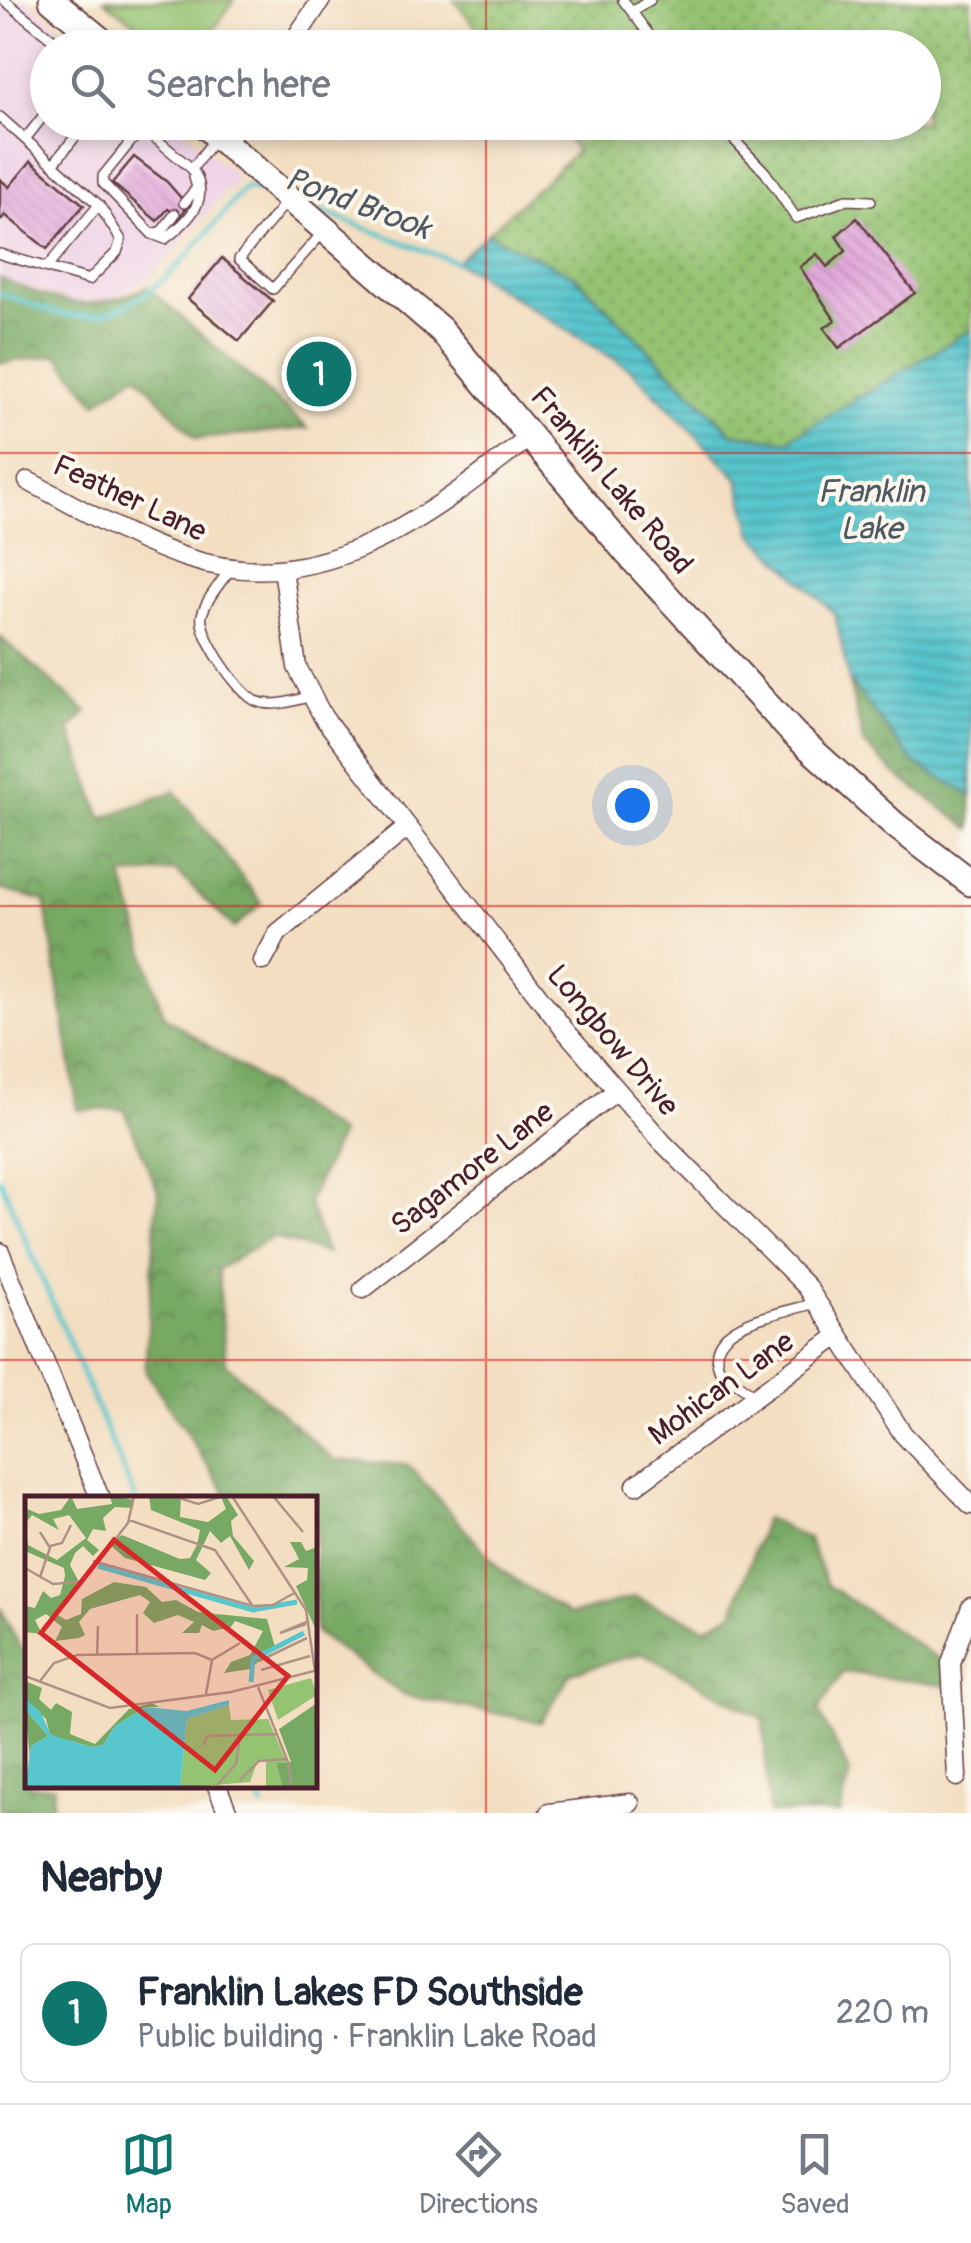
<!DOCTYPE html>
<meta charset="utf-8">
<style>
:root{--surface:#fff;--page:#f2f2f3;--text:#1f2937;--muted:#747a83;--line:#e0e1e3;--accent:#0f766e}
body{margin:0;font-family:Pangolin,sans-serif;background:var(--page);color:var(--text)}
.you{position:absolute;left:632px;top:805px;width:35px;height:35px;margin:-25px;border:8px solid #fff;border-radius:50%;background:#1a73e8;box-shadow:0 0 0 15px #1a73e833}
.badge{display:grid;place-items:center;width:65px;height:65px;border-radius:50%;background:var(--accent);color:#fff;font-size:32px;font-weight:700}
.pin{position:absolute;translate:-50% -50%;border:5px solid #fff;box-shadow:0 2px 10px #0006}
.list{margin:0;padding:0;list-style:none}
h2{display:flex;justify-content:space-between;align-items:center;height:130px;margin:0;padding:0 40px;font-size:42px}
h2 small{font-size:32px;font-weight:400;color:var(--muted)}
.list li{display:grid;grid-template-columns:65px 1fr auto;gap:30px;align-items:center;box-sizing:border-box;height:140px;margin:0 20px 20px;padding:0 20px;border:2px solid var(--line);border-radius:15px}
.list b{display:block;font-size:38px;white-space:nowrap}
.list p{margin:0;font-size:32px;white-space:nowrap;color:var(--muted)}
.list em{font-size:32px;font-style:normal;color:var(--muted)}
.icon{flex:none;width:55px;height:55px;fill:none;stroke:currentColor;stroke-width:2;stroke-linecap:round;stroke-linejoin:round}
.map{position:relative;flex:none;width:971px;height:1813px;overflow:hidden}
.search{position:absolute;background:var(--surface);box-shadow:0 5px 15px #0003;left:30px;right:30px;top:30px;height:110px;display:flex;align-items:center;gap:25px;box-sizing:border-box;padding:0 35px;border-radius:55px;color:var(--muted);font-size:38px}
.sheet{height:290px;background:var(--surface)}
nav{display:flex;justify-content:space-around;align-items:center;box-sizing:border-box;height:140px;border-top:2px solid var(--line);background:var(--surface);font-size:28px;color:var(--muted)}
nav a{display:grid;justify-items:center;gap:5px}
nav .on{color:var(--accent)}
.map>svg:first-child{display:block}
.built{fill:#eed0e7}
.green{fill:#94c372;stroke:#6f714e;stroke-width:2.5}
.forest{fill:url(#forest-crowns);stroke:#606448;stroke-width:2.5}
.park{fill:url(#park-dots);stroke:#6f714e;stroke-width:2.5}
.water{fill:url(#water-rules);stroke:#51727c;stroke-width:2.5}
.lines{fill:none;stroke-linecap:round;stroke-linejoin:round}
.stream{stroke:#58c6cd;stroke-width:5}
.building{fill:url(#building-back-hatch)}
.service-casing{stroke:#633c42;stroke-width:12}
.minor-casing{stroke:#633c42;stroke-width:21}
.primary-casing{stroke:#633c42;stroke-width:29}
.service{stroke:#fff;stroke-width:9}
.minor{stroke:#fff;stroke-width:18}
.primary{stroke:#fff;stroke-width:25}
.grid{fill:none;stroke:#d62828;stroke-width:2.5;stroke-opacity:0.55}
.labels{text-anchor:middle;stroke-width:8;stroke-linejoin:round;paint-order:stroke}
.street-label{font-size:30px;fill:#4a1f2b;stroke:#fbf7ec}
.water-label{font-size:32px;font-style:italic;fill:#4f5964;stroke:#fbf7ec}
.inset-river{fill:none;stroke:#58c6cd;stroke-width:5}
.inset-road{fill:none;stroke:#af9285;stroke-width:2.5}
.view{fill:#d62828;fill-opacity:0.15;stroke:#d62828;stroke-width:5}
.inset-edge{fill:none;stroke:#4a1f2b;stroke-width:5}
</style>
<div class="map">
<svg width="971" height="1813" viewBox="0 0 971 1813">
<defs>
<pattern id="forest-crowns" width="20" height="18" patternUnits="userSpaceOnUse" patternTransform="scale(2.5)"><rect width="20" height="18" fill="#77a964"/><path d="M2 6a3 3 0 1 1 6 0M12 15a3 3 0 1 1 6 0" fill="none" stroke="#648953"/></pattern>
<pattern id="park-dots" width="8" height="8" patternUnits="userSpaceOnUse" patternTransform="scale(2.5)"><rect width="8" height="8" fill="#94c372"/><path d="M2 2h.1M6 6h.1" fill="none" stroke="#7b9e5e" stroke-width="1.8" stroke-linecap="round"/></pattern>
<pattern id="water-rules" width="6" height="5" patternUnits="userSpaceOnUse" patternTransform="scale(2.5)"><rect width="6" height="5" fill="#58c6cd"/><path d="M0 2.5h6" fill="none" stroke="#4ba0a7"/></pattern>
<pattern id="building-back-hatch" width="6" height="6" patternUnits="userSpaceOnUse" patternTransform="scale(2.5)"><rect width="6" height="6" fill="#e3a9dd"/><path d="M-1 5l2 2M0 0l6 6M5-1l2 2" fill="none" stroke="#ba89b3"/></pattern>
</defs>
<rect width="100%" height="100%" fill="#fbf7ec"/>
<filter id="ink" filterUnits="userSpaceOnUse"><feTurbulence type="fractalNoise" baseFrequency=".01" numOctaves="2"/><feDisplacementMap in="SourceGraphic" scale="20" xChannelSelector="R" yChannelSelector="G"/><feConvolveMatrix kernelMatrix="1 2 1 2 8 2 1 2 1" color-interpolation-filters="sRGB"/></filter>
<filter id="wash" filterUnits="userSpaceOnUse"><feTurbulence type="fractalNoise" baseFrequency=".0048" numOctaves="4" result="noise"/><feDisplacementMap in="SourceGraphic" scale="40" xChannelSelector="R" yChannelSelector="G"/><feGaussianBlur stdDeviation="2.25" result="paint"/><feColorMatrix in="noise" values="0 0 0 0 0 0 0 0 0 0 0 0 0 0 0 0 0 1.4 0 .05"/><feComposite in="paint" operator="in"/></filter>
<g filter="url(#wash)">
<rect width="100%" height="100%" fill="#f3dec1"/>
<path class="built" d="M0,0H27L85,47L48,48V122L174,123L238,178L149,279L108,299L74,302L0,277Z"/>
<path class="green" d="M104,0H234L202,47H168Z"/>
<path class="forest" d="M0,278C61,303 84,316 147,287L308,428L196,439L137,374L96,403L58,355L0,363Z
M0,637L87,712L70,729L102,818L175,791L262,903L234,928L176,871L123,876L163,1015L340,1134L308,1202L327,1254L273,1237L218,1269L226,1364L334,1460L408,1465L501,1570L570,1615L635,1597L705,1627L733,1613L765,1518L808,1539L827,1585L948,1665L950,1686L843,1672L818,1710L850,1773L840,1813H769L763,1719L643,1653L571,1673L541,1722L403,1695L315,1632V1498H229L145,1370L158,1191L124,1109L78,1110L45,901L0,889Z
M849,680L913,762L971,795V829L899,777L863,743Z
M0,1607L22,1651H27L28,1786H54L52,1813L0,1811Z"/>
<path class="park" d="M454,0H971V330L787,441L733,434L575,276L487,234L577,151L554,123L924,122V48L493,47Z"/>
<path class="water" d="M487,234L575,276L733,434L787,441L971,330V795L913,762L849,680L835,614L753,534L738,478L632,370L456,262Z"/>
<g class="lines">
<path class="stream" d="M319,211L456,262
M0,293C21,300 44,311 66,315C145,328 200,238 246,187L266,193
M0,1179L135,1498
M255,1786L263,1807"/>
</g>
<g id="blocks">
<path class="building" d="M134,157L167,182L188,206L179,218L168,209L157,221L112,183Z
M31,161L84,205L47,249L5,215L0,221V179L9,187Z
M857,218L915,293L839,348L824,328L835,320L800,267L817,254L827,267L846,251L836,236Z
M222,258L273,301L239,341L188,299Z
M311,344L332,370L341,364L351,369L350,376L309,404L283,365Z"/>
</g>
</g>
<g filter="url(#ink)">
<use href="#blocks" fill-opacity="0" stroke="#633c42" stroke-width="2.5"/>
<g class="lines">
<g class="service-casing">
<path id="service" d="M4,0L55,41
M623,0L659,48
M632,12L650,0
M0,117L99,205L121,240L117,252L89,280L0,254
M136,122L192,169L215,138
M717,122L765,172L796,218L846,200L871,201
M142,128L103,176V183L152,234L165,239C190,220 212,198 192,169
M26,138L48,110
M55,162L87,122
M288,200L239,259L273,289L325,230
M184,203L197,188L194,177
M152,234L162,231L175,214
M48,266L99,205
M232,567C222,581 206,599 202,615C198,635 238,693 256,701C272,708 294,701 311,696
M756,1397L720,1371C698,1321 790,1313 818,1302"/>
</g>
<g class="minor-casing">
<path id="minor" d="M289,48L321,0
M225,143L239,122
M28,481C80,508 132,540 187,558C322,602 431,514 531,436
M283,569L297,667L323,717L563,1028L662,1142L807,1287L903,1434L971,1505
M263,961L278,933L408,827
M0,1252L100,1498
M363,1289L616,1091
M636,1485L838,1336
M957,1777L951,1663L971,1607
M217,1786L228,1813
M549,1813L630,1803"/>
</g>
<g class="primary-casing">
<path id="primary" d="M52,0L110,48
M201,122L441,330L628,554L794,734L895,825L971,883"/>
</g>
<use href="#service" class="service"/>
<use href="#minor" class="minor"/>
<use href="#primary" class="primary"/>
</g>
</g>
<path class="grid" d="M486,0V48M486,122V1813M0,453H971M0,906H971M0,1360H971"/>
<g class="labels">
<g class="street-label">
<text transform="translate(612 480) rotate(50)" y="10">Franklin Lake Road</text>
<text transform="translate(130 498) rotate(25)" y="10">Feather Lane</text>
<text transform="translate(613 1040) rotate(50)" y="10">Longbow Drive</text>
<text transform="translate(472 1168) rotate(-38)" y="10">Sagamore Lane</text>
<text transform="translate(721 1388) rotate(-36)" y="10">Mohican Lane</text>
</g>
<g class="water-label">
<text transform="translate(358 203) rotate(20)" y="11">Pond Brook</text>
<text x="871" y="502">Franklin<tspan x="871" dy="37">Lake</tspan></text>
</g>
</g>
<g transform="translate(25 1496)">
<rect width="292" height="292" fill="#f3dec1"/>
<path d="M286,182L292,199L253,224L243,194Z" fill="#94c372"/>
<path d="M46,0L52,13L87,8L85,0L109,4L108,12L90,11L78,22L81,35L68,33L62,44L74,54L68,60L58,50L50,57L45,69L54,86L31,118L41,124L56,118L57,103L89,86L121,91L137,106L151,104L173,116L242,123L250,151L225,173L199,177L206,166L225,159L238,135L210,125L206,131L188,135L177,129L174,137H157L169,126L153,119L129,127L118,117L125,106L115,99L65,113L54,126L60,139L54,142L30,145L37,131L21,118L10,124L17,138L0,136V110L10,112L18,95L26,102L35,99L40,80L39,72L0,55V30L3,49L32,64L61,42L44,19L28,23L34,34L7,19L0,28V12L14,18L36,14ZM124,0H156L155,21L183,26L201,13L196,1L201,0L213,19L206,25L208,40L229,65L224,74L205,40L196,47L185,35L171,64L186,77L180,84L100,62L83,47L97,39L155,63L165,62L172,49L175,34L126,14ZM265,46H276L281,55L292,51L291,134L271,90L282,84L283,72L259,71L274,63ZM0,185L17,192L14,203L26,214L31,207L47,216L45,238L70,248L104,213L127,207L134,211H121L90,230L78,249L67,251L25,239L21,223L0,203ZM292,207V292H251L257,291L251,266H266L254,233ZM0,213L23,240L6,250L5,262Z" fill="#77a964"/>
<path d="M204,209L206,224L243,223L262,267H251L258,291L241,292V266L233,264L225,286L155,292L162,223Z" fill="#94c372"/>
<path d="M0,203L15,215L26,239L67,251L78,249L90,230L121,211L162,215L204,204V209L162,223L155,292H0L6,250L23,240L0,213Z" fill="#58c6cd"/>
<path class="inset-river" d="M73,70L228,114L272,106M226,186L228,163L279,137"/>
<path class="inset-road" d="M148,0L173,8L198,0M207,0L281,114L290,175M248,0L278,36M104,24L190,54L227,109M15,36L25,52L15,81M25,50L37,47L46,29M68,65L228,110L248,109L271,96M0,72L28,88L53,86M42,105L103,27L109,0M112,118V157M281,128L255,137L284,125M72,160L73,130M234,165L282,142M236,174L285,160M0,180L85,212L206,196L293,174M15,185L29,167L52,159L170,157L187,164M233,191L263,266L267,292M181,198L187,164L215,147M178,249L183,240L252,238M215,284L234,265L262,263M192,289L211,268L215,240"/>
<path class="view" d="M89,44L263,180L190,274L16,137Z"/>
<rect width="292" height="292" class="inset-edge"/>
</g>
</svg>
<div class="you"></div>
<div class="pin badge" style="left:319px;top:374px">1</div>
<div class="search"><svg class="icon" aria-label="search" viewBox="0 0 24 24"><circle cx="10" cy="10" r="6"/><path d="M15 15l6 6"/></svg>Search here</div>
</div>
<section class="sheet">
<h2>Nearby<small></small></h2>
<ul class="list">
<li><span class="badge">1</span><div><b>Franklin Lakes FD Southside</b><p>Public building · Franklin Lake Road</p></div><em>220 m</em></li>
</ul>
</section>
<nav>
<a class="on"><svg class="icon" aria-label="map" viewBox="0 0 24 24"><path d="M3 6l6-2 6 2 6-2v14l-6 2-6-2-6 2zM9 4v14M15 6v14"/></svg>Map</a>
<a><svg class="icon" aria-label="directions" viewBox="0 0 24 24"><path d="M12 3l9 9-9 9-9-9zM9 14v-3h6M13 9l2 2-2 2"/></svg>Directions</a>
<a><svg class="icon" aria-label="saved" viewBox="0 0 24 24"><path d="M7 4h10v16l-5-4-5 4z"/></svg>Saved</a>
</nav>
